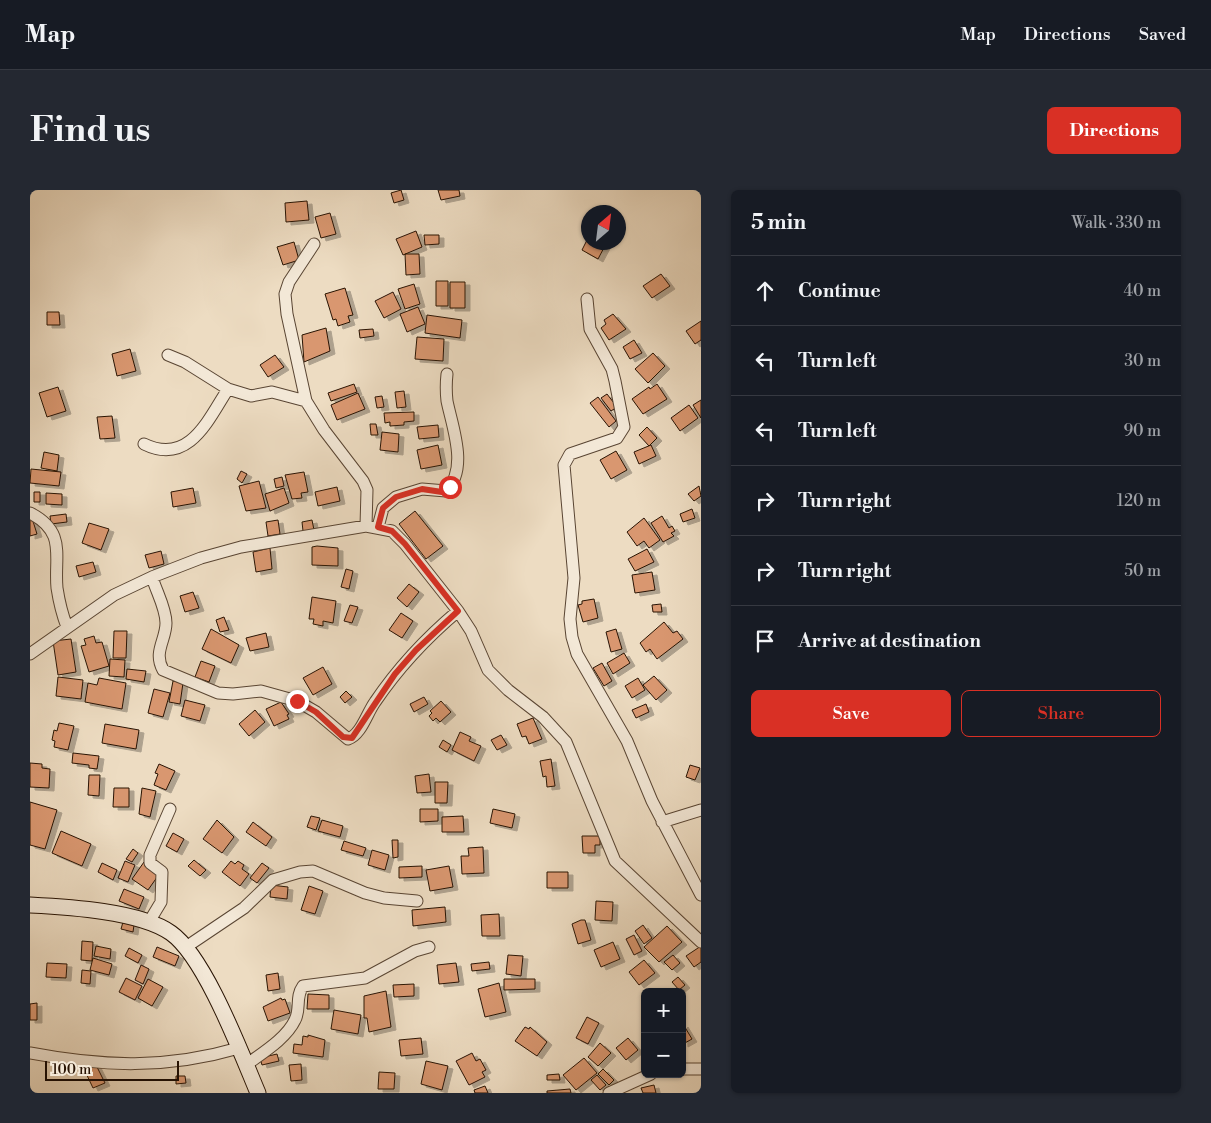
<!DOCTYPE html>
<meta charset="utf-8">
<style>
:root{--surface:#171b24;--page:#242831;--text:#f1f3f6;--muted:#9ea1a6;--line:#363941;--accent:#d93025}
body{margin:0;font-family:"Libre Bodoni",serif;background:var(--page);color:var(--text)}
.controls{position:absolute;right:15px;bottom:15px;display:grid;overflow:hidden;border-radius:8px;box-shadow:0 1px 4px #0004}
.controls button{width:45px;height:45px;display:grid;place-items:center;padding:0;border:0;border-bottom:1px solid var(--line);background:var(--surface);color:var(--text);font:25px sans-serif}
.compass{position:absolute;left:551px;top:15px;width:45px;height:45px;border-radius:50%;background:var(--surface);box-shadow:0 1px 4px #0004;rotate:28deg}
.scale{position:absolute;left:15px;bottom:12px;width:134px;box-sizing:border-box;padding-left:5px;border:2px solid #281303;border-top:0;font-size:14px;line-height:18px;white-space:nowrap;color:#281303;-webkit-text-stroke:4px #f3e8d7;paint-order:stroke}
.stop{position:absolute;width:15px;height:15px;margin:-11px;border:4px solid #d93025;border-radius:50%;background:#fff}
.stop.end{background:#d93025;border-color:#fff;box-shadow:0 1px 5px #0008}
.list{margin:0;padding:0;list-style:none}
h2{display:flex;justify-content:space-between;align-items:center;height:65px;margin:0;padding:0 20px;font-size:21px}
h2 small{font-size:16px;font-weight:400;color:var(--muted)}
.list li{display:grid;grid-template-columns:32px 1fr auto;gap:15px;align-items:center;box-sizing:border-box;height:70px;padding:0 20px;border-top:1px solid var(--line)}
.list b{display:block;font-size:19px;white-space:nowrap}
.list em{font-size:16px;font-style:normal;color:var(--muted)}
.actions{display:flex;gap:10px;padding:15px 20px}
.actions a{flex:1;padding:11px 0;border:1px solid var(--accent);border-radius:8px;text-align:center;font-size:18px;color:var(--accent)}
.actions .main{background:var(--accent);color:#fff}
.icon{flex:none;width:28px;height:28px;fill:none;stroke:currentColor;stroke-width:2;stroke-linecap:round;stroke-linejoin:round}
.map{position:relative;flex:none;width:671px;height:903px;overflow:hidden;border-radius:8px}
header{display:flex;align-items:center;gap:30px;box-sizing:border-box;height:70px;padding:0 25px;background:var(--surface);border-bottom:1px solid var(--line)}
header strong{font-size:24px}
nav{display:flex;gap:28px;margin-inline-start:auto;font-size:18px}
.intro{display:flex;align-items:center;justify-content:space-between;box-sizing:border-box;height:120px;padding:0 30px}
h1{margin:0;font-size:35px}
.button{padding:12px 22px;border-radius:8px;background:var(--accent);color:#fff;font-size:18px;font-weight:700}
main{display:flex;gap:30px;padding:0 30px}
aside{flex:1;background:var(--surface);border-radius:8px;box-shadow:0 1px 4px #0004}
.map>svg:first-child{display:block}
.building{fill:#d9976f;stroke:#281303;filter:url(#shadow)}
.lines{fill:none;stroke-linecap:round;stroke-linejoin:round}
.street-casing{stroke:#594533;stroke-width:13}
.secondary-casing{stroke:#281303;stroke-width:17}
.street{stroke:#f3e8d7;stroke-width:11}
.secondary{stroke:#f3e8d7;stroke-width:15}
.route{stroke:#d93025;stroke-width:6}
</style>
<header>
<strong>Map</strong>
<nav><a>Map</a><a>Directions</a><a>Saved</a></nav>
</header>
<div class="intro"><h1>Find us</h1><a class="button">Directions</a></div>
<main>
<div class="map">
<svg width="671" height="903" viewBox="0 0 671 903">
<defs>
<filter id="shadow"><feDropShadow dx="5" dy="3" stdDeviation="0" flood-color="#0004"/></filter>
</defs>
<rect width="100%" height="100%" fill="#eddcc2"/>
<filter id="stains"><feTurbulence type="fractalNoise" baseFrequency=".004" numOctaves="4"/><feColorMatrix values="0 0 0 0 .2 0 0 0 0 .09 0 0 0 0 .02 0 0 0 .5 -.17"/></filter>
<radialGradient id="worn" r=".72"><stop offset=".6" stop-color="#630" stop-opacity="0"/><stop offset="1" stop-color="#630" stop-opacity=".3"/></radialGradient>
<path class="building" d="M371,0L374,10L364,13L361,3Z
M408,0H429L430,6L411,10Z
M277,11L279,30L256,32L255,13Z
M300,23L306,44L291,48L285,27Z
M386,41L392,57L373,65L366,49Z
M394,45H409V54L395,55Z
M558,48V52H577L568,69L552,60Z
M264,52L269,70L253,75L247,57Z
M375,64H389L390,84L376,85Z
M631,84L640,96L622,108L613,96Z
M406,91H418V116H406Z
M420,92H435V118H420Z
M384,94L390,114L375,119L368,99Z
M315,98L323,125L318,126L320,132L308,136L306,129L303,130L295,104Z
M363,102L371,119L354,128L345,111Z
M388,117L395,134L377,142L370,124Z
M17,122H29L30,135H17Z
M583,124L596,139L579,150L571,138L576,134L574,130Z
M397,125L432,130L430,148L395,143Z
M671,131V150L665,154L656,141Z
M296,138L300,161L274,172L272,145Z
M343,139L344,146L330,148L329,140Z
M387,147L414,149L413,171L385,169Z
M604,150L612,163L600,169L593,157Z
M100,159L106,181L87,186L82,164Z
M623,163L635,176L618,193L605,179Z
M245,165L254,177L238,187L230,175Z
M324,194L327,202L301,211L298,203Z
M627,194L637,209L613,224L602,209L619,197L620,199Z
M28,197L36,221L17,227L9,203Z
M374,201L376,217L367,218L365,202Z
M328,203L335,219L307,230L301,215Z
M577,204L587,217L581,221L571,208Z
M352,206L354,217L347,218L345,207Z
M568,207L586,231L579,237L560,213Z
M671,210V228L663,215Z
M659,215L668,228L650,241L641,228Z
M384,222V231L374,232V235L360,236V232L355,233L354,223Z
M82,226L85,248L70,249L67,227Z
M340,234H346L348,245H341Z
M408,235L409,247L389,249L387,237Z
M617,237L627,248L619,256L609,245Z
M352,242L369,244L368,262L350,260Z
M408,255L412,275L391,279L387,260Z
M621,255L626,266L609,274L604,262Z
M586,261L597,280L581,289L570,270Z
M14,262L29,265L27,281L11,278Z
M1,279L31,282L29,296L0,293Z
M211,281L217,284L212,293L207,289Z
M274,282L278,302L271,303L272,308L262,309L255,285Z
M252,287L254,296L246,298L244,289Z
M229,291L236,318L216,321L209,296Z
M669,296L671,306L664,311L658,304Z
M307,297L310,311L288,316L285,302Z
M163,298L166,313L143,317L141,302Z
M254,298L259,313L240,321L235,304Z
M4,302H10V312H4Z
M16,303L32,304V315L16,314Z
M662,319L665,328L653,332L650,324Z
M385,321L413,356L396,369L369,334Z
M36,324L37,332L21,334L20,326Z
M632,326L639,338L642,336L645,341L641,343L644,346L633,352L621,333Z
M2,328L7,344L0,346V329Z
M614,328L630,350L619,358L614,351L607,356L597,342Z
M248,330L250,344L238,346L236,332Z
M282,330L284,340L273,341L272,332Z
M59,333L79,339L71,360L52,353Z
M287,356L308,358V376L282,375V357Z
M240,358L242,379L226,382L223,362Z
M617,359L624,372L605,381L598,369Z
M131,361L134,374L119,378L115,365Z
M63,372L66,382L49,387L46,376Z
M316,379L323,381L319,399L311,397Z
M622,382L625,400L605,403L602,385Z
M379,394L389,402L377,417L367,408Z
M163,402L169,418L155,422L150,406Z
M282,407L306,411L303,433L293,431V436L283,434L284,429H279Z
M564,409L568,428L553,432L548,415L552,414V411Z
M631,414L632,422H623L622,415Z
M320,415L328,417L322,433L314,431Z
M371,423L383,431L372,448L359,440Z
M194,427L199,440L190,442L186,430Z
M634,432L643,443L647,441L653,449L627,469L620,459L616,462L610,453Z
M181,439L209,455L201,473L172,459Z
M586,439L592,459L581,462L576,442Z
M84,441H97L96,468H83Z
M236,443L239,457L220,461L216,448Z
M64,446L66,453L72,452L79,476L59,482L51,456L56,455L54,449Z
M41,449L46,482L28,485L23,451Z
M594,463L600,473L583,484L577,473Z
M80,469L95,470L94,487L79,486Z
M171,471L185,476L179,492L165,487Z
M572,473L582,491L574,496L563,478Z
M293,477L302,494L283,505L273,488Z
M97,479L116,481L114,492L96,489Z
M624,486L637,500L626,510L613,495Z
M28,487L53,490L51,509L26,506Z
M69,488L96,493L92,519L55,512L58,493L67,495Z
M608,488L615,500L602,508L595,496Z
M143,491L153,493L150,514L139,512Z
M124,499L140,503L133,527L118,523Z
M316,501L322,507L315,513L310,507Z
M394,507L398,514L384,522L380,514Z
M155,510L175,515L170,531L151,526Z
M411,511L421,522L410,532L406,528L403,531L399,526L402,523L400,521Z
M251,512L259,524L257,525L259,529L244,536L236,519Z
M616,514L619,522L606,528L602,520Z
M225,520L235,532L219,546L209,534Z
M503,528L512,549L499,554L496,546L492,547L487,534Z
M29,533L44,536L38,560L24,557L25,551L22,550L24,540L27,541Z
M75,534L109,540L106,559L72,553Z
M430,542L441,547L439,551L451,556L444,571L422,560Z
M471,545L477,555L467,560L461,550Z
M413,550L421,555L417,562L409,557Z
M43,563L69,566L67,579L59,578V575L42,573Z
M521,569L525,596L517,597L516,586L513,587L510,571Z
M0,573L12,574V578L20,579L19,598L0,597Z
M129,574L145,581L136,600L124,595L128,584L125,583Z
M660,575L670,578L665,590L656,587Z
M399,584L401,602L387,603L385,586Z
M59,585H70L69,606L58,605Z
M405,592H418L417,613H405Z
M84,598H99V617H83Z
M112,598L126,601L120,627L109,624Z
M0,612L27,620L15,659L0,655Z
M390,619H408V631L390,632Z
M463,619L485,624L482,638L460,633Z
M281,626L290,628L286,640L277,637Z
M433,626L434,642H412V627Z
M187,630L204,647L192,663L173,649Z
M292,630L313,636L310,647L288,641Z
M223,632L242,647L236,656L216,642Z
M31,641L61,654L52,676L22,663Z
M143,643L154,649L147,662L136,656Z
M552,646H570V655H565V663H553Z
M362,650H368V667L363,668Z
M314,651L336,658L333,666L311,660Z
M453,657L454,683L432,684L431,666H439L438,658Z
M103,659L108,663L102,672L96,669Z
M342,660L359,665L355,680L338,675Z
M164,670L176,680L170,686L158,676Z
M95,671L105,675L98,692L88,688Z
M201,671L205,674L208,671L214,675L212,679L219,684L210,696L192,682Z
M114,672L130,683L118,700L102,689Z
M72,673L87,680L83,690L68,682Z
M232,673L239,678L227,693L220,688Z
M392,676V687L369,688V677Z
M419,676L423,697L400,701L396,680Z
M517,682H538V698H517Z
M241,695L258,697L257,709L240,707Z
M279,696L293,701L285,724L271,720Z
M94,699L114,707L109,719L89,711Z
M566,711L583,712L582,731L565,730Z
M415,717L416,732L383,736L382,720Z
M469,724L470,746H452L451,725Z
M551,730H555L561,750L548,754L542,734Z
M93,732L104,735L103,742L91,739Z
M613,735L622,748L614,754L605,741Z
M637,736L652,752L629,772L614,757Z
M604,745L612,761L604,765L596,749Z
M52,751L63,752L62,771L51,770Z
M583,752L590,769L571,777L564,760Z
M66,756L81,759L80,769L64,766Z
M671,756V772L664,777L656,766Z
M127,757L149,766L145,776L123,767Z
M99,758L112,765L108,773L95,766Z
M478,765L493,766L491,786L476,784Z
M643,765L650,773L642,780L634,772Z
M63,768L82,774L79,785L60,780Z
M614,770L625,783L609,795L599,782Z
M459,772L460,779L442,781L441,774Z
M17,773L37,774L36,788L16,787Z
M426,773L429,792L409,794L407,775Z
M111,775L119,779L113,794L105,790Z
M52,780L61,781L60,794L51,793Z
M248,783L250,799L238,801L236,785Z
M648,787L655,795L649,800L642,792Z
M96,788L112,796L105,810L89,802Z
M118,789L133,797L122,816L108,808Z
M474,789H505V799L474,800Z
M469,793L476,822L455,827L448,799Z
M384,794V806L364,807L363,795Z
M356,801L361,837L339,842L337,828H334V806Z
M278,804L299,805V819H277Z
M251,808L252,810L255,809L260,823L238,831L233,817Z
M7,813V830H0V814Z
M304,820L331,825L328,844L301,839Z
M557,827L569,833L558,854L546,848Z
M653,834L662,849L653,854L652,835Z
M495,837L499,839L500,837L517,852L507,866L485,851Z
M278,845L295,850L293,867L263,863L264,854L272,855L273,846L278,847Z
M391,848L393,864L371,866L369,850Z
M598,848L608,860L596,870L586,858Z
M570,853L581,863L568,876L558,867Z
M442,863L446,871L450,869L456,880L452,882L455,887L439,895L426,871Z
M247,864L249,871L232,875L230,868Z
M554,868L567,883L546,900L533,885Z
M396,871L418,876L412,900L391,894Z
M65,873L75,893L63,898L54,879Z
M271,874L272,890L261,891L259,875Z
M573,879L584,890L579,895L568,884Z
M349,882L365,883L364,899H348Z
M529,884L530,890H517V885Z
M567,885L576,895L570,900L561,890Z
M146,886H155L156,893L146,894Z
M624,895L626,903H613L611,898Z
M455,896L458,903H445L444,900Z
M540,899L541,903H517V901Z"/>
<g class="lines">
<g class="street-casing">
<path id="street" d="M284,54L259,92L255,104L257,124L276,211L294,240L333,291L337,300L336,336
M557,109L560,139L582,179L585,191L594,237L587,248L540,264L534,275L544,388L540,429L542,447L547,464L597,551L622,611L671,705
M138,165L155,172L198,199L221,206L242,202L276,211
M114,254C159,276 178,230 198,199
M0,323C37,342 24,366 27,398C29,411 32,424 37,437
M348,337L353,318L366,307L392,299L416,301C439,279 422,236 417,211C416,202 416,193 417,184
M122,387C126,401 136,418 136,433C136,450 123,462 133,480L188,503L203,504L231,501L267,511L286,522L318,549C331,545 337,523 345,512C368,478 396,448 428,421
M0,464L84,405L122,387L171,368L211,357L336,336L362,341L375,354L428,421L441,441L458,480L478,500L513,527L536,552L585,671L671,752
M632,632L671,620
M119,732L131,712L132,682L120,673V665L140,619
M156,757L214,718L243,690L270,682L283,681L335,703L354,708L387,711
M0,863C73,877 137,879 209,858
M216,875C232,863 256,849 265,830C271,819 265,807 273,796L335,788L385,761L399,757
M652,879H671
M579,903L621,884"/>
</g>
<g class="secondary-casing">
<path id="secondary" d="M0,715C38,717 110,721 141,743C175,767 211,863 228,903"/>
</g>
<use href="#street" class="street"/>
<use href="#secondary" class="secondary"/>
</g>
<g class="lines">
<path class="route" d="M267,511L286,522L313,547L322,548L365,484L386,460L428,421L375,354L362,341L348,337L353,318L366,307L392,299L412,302L420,297"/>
</g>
<rect width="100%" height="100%" filter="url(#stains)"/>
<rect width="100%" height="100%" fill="url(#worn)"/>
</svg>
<div class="controls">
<button>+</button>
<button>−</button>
</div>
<svg class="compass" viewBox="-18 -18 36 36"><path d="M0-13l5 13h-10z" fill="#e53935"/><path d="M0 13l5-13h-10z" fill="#9ea1a6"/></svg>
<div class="scale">100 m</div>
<div class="stop" style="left:420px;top:297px"></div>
<div class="stop end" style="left:267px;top:511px"></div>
</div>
<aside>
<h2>5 min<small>Walk · 330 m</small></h2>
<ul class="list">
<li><svg class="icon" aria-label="ahead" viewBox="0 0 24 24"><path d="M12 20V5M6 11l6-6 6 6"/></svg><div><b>Continue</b></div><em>40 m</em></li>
<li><svg class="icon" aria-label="left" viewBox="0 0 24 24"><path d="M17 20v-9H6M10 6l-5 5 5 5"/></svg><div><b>Turn left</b></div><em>30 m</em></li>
<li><svg class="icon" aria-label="left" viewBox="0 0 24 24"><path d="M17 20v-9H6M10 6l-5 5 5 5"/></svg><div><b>Turn left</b></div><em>90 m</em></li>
<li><svg class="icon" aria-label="right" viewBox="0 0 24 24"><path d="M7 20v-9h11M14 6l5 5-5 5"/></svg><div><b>Turn right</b></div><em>120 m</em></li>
<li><svg class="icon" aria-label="right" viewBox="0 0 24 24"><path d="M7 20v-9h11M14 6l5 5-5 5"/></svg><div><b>Turn right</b></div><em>50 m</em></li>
<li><svg class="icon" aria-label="arrive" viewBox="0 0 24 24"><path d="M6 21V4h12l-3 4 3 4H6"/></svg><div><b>Arrive at destination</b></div></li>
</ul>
<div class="actions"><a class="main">Save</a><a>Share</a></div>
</aside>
</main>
